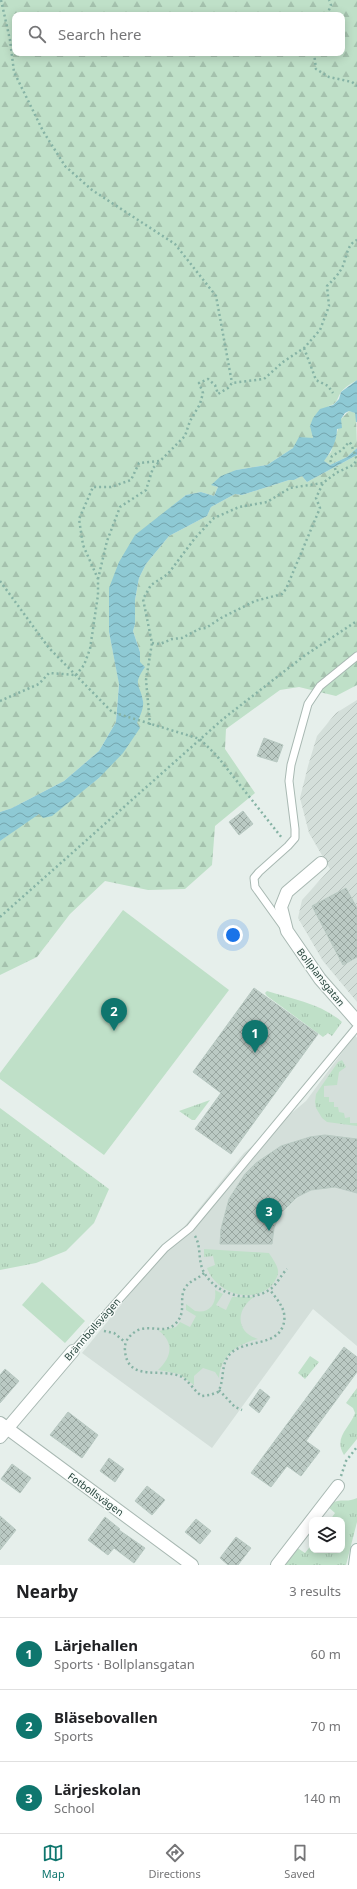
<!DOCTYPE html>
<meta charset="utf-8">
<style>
:root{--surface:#fff;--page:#f2f2f2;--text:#202124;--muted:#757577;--line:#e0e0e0;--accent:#0f766e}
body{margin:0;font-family:"Noto Sans",sans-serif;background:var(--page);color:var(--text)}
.controls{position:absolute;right:12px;bottom:12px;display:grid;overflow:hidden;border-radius:8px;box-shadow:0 2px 10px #0003}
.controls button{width:36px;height:36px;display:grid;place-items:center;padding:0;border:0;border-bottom:1px solid var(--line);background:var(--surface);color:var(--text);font:20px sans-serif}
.you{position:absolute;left:233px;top:935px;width:14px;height:14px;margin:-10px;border:3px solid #fff;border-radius:50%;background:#1a73e8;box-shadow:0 0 0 6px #1a73e833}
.badge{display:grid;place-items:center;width:26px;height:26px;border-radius:50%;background:var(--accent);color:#fff;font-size:13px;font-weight:700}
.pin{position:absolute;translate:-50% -33px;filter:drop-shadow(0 1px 2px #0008)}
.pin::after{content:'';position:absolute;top:21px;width:14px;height:12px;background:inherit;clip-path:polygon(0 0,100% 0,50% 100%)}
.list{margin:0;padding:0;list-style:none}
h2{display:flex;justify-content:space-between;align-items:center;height:52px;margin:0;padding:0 16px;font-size:17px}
h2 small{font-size:13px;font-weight:400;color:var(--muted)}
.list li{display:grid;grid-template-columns:26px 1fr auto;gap:12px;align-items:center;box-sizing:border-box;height:72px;padding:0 16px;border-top:1px solid var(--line)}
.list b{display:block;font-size:15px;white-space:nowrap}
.list p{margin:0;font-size:13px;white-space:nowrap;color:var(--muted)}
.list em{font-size:13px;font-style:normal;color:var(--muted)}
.icon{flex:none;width:22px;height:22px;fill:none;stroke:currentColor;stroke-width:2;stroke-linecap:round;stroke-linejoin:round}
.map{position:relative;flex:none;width:357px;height:1565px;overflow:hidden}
.search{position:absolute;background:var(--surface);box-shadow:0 2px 10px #0003;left:12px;right:12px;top:12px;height:44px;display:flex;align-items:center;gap:10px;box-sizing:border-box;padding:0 14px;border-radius:8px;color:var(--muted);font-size:15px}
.sheet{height:268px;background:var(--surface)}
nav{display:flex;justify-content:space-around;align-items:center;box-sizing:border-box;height:56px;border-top:1px solid var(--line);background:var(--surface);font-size:11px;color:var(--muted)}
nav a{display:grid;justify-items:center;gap:2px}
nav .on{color:var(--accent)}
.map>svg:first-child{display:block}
.built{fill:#d4dfda}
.industrial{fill:url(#industrial-furrows)}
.grass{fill:url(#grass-tufts)}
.forest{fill:url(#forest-firs);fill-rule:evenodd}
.park{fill:#bfe0c8}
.water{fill:url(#water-waves)}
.building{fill:url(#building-cross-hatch);stroke:#b8c9c2}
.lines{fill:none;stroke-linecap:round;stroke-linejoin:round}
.service-casing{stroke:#a8b8b2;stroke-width:9}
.minor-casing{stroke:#a8b8b2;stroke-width:14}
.secondary-casing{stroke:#a4bbb3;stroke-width:14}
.path{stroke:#86b3a5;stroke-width:2.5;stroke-dasharray:2 3;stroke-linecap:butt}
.service{stroke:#fff;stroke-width:7}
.minor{stroke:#fff;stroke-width:12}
.secondary{stroke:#fff;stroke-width:12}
.labels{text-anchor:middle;stroke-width:3;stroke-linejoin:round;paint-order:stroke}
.street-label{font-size:10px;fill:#24423a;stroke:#f7fbf9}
</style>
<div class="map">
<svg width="357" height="1565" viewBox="0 0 357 1565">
<defs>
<pattern id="industrial-furrows" width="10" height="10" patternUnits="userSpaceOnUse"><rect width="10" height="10" fill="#d4dfda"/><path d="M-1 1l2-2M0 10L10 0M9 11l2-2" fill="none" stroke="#b6c1bc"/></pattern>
<pattern id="grass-tufts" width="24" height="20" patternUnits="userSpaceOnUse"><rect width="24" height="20" fill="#bfe0c8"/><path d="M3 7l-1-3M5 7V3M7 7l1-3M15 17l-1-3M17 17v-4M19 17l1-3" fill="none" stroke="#a4c1ad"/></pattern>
<pattern id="forest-firs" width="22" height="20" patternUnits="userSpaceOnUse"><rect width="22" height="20" fill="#bfe0c8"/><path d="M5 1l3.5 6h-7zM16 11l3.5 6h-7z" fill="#a4c1ad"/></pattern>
<pattern id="water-waves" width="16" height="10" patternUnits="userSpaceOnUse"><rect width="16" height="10" fill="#8ec9d4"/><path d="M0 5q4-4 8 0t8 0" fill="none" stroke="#74a5ad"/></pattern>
<pattern id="building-cross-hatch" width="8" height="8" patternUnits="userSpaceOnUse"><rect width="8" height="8" fill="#bbcac4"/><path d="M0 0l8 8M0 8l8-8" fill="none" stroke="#98a6a0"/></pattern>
</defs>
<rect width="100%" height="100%" fill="#e6efeb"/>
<path class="built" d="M355,1035L357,1038V1346L313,1309L212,1448L82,1353L244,1153L306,1101Z"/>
<path class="industrial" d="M357,700V1002L323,961L298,918L302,900L330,869L309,833L300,798L308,766L317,736L336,713Z"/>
<path class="grass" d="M267,991C293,999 322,1004 342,1022L332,1036L328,1033L323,1037L267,996L265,993Z
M342,1060L346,1067L339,1072L337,1085L324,1086V1097H329V1102H334V1107H338L339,1112L344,1113L345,1118L350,1117V1123H357V1126L327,1122L322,1118L316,1108L315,1102L316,1094L338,1062Z
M210,1100L195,1120H192L179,1111Z
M0,1108L109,1189L94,1223L66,1251L36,1263L0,1270Z
M204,1249L269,1253C272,1258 279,1267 278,1273C278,1276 275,1281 273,1284C253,1306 216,1293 207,1268L215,1265L213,1256L204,1257Z
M215,1290L223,1294L216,1305L226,1310L232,1297H254C236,1309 235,1332 258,1339C236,1344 221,1356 219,1378L215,1372L203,1368L194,1376V1385L179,1374L158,1370C171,1358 175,1343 159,1331L176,1327L180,1322L190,1327L196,1316L186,1310V1304L195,1311C210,1314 217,1303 215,1290Z
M310,1356L319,1362L305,1379L298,1373Z
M357,1388V1439L344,1455C333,1437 350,1428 355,1413L353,1408L346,1403Z
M357,1498V1522L346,1565H285L296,1547L305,1553L312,1544V1550H342V1520H330L335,1513L327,1506C340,1496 345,1504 357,1498Z"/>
<path class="forest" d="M0,0H357V380C352,383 345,387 341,392C337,399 337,404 329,406L312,432L313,438L293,448L267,465L236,470L212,485L218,487L214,496L201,492L186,495L159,517L109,632L119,683L116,722L99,751L64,781L12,808L0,812ZM15,15H342V53H15Z
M349,411L356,413L357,448L347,457L330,465L323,461L331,452L341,419Z
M357,455V685L336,696L299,687L280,690L226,729L225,749L255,793L215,826L212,865L185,889L148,890L105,881L70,914L37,957L0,975V841L30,819L86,788L99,778L137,723L143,701L137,685L140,652L133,631L135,624V600L139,578L146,564L169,536L207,516L211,507L235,494L242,495L289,480H294L302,476L307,482Z"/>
<path class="park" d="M123,910L229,990L104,1155L0,1079V1073Z
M42,1282L85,1321L65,1343L22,1305Z"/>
<path class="water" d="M357,380V422H356L355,413L349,411L345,413L341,419L342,428L337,429C337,441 331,452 324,461L330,465L347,457L357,448V455L307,482L302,476L294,480H289L242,495L235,494L211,507L207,516L169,536L146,564L139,578L135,600V624L133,631L140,652V662L145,667C132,686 140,683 143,701C144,708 140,716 137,723L140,728L123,753L99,778L52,816L43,818L39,814L0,841V812L12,808L64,781L99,751L116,722L119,684L109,632V588L119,562L135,535L186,495L201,492L214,496L218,487L211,485L221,476L236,470L267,465L293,448L299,437L313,438L310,426L313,418L320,409L333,405L339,399L341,392Z"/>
<path class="building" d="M264,738L283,745L277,762L257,756Z
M243,811L253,824L239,835L229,822Z
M346,888L357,908V957L343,965L312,906Z
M254,988L318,1034L231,1154L195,1129L221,1093L193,1072Z
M325,1135L357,1139V1193L335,1187L311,1190L297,1197L280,1214L274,1228L272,1244H220L221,1229L229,1199L245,1174L256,1163L281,1146L310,1137Z
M344,1347L357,1357V1372L306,1441L320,1451L301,1476L287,1466L271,1487L251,1473Z
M5,1369L19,1381L0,1403V1375Z
M260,1389L270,1397L259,1413L249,1405Z
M68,1412L98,1435L82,1458L50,1435Z
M109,1458L124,1469L115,1482L100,1471Z
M12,1464L31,1478L20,1493L1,1479Z
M147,1486L165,1500L152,1515L135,1501Z
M0,1516L16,1530L0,1550Z
M105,1517L120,1529L119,1530L145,1548L134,1563L114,1548L108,1555L88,1540Z
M196,1519L211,1531L200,1544L185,1532Z
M236,1537L251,1548L238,1565H228L220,1558Z"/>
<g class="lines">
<g class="service-casing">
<path id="service" d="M283,926L255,887L254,878L259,872L288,846L295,838V829L289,781L291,765L308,704L320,686L357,656
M73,1351L165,1248L190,1228L357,1027"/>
</g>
<g class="minor-casing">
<path id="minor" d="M321,863L287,892L281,907L287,931L320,979L357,1021
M0,1423L192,1565
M0,1437L73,1351
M277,1565L338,1486"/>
</g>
<g class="secondary-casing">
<path id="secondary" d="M355,1565L357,1550"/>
</g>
<path class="path" d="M1,0L10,40L14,72L43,131L65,166L92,190L175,244L216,296L232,383
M327,15L331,5L329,0
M314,53L316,69L329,77L352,82L357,86
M304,348L316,380L328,386L333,393
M331,462L330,460L332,456L342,450L349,442L351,444L357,460
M335,468L336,473
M98,579L107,541L120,507L146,490L153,468L160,461
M0,581L49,648L112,712L200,739L217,756L282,838
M152,643L160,644L172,639L182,638L199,629L206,628L221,618L255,601L282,594L286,589L320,508L316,498L323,483
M76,675L84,665L90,649L98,595V579L83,545L79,519L93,487H111L131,480L139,463L160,461L185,436L190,421L200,404L203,393L199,383L208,379L215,385L218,394L228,388L232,383L264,379L283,362L304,348L320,330L329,306L327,286C332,281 337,276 340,271C347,262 345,245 357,240
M0,701L39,684L49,673L75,675
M150,725L146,680L152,643L143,599L151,585L168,574L195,538L214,518L239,507L267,502L290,488L323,483L336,473L353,465L357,460
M0,917L223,719L304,656L357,621
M195,1236C202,1248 197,1262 205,1274C217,1294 248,1304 269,1290C276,1286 281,1275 287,1269
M204,1273C198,1279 189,1281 185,1288C178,1300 188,1313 174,1325C164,1334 149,1324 136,1331C129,1336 124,1341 125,1351C128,1383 162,1367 182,1377C190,1382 194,1391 202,1396L210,1395L218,1392C225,1380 220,1365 230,1354C245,1339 275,1347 283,1326C288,1311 279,1302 270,1290
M104,1331L114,1333L125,1342
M219,1390L235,1407L242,1410
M341,1476L346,1461L357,1447"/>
<use href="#service" class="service"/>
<use href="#minor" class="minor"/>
<use href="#secondary" class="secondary"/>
</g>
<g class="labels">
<g class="street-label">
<text transform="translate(321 977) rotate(52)" y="4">Bollplansgatan</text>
<text transform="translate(92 1329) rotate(-49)" y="4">Brännbollsvägen</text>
<text transform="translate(96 1494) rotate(36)" y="4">Fotbollsvägen</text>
</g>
</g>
</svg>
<div class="controls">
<button><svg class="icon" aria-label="layers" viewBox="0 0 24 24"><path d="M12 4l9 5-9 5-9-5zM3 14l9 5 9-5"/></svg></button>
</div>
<div class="you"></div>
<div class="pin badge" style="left:255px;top:1053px">1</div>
<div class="pin badge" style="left:114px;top:1031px">2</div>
<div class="pin badge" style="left:269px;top:1231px">3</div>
<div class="search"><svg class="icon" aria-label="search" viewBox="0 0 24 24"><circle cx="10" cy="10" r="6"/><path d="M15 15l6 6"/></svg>Search here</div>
</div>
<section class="sheet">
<h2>Nearby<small>3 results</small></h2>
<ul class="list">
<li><span class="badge">1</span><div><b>Lärjehallen</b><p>Sports · Bollplansgatan</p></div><em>60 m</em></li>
<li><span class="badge">2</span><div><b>Bläsebovallen</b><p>Sports</p></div><em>70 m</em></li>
<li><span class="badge">3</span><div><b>Lärjeskolan</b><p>School</p></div><em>140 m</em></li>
</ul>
</section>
<nav>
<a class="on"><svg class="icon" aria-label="map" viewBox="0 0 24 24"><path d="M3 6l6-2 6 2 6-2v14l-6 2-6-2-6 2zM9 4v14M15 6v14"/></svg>Map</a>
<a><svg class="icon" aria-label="directions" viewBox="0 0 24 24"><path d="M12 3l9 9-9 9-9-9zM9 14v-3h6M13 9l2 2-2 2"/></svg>Directions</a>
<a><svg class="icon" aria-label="saved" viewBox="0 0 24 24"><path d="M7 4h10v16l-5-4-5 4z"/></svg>Saved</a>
</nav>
